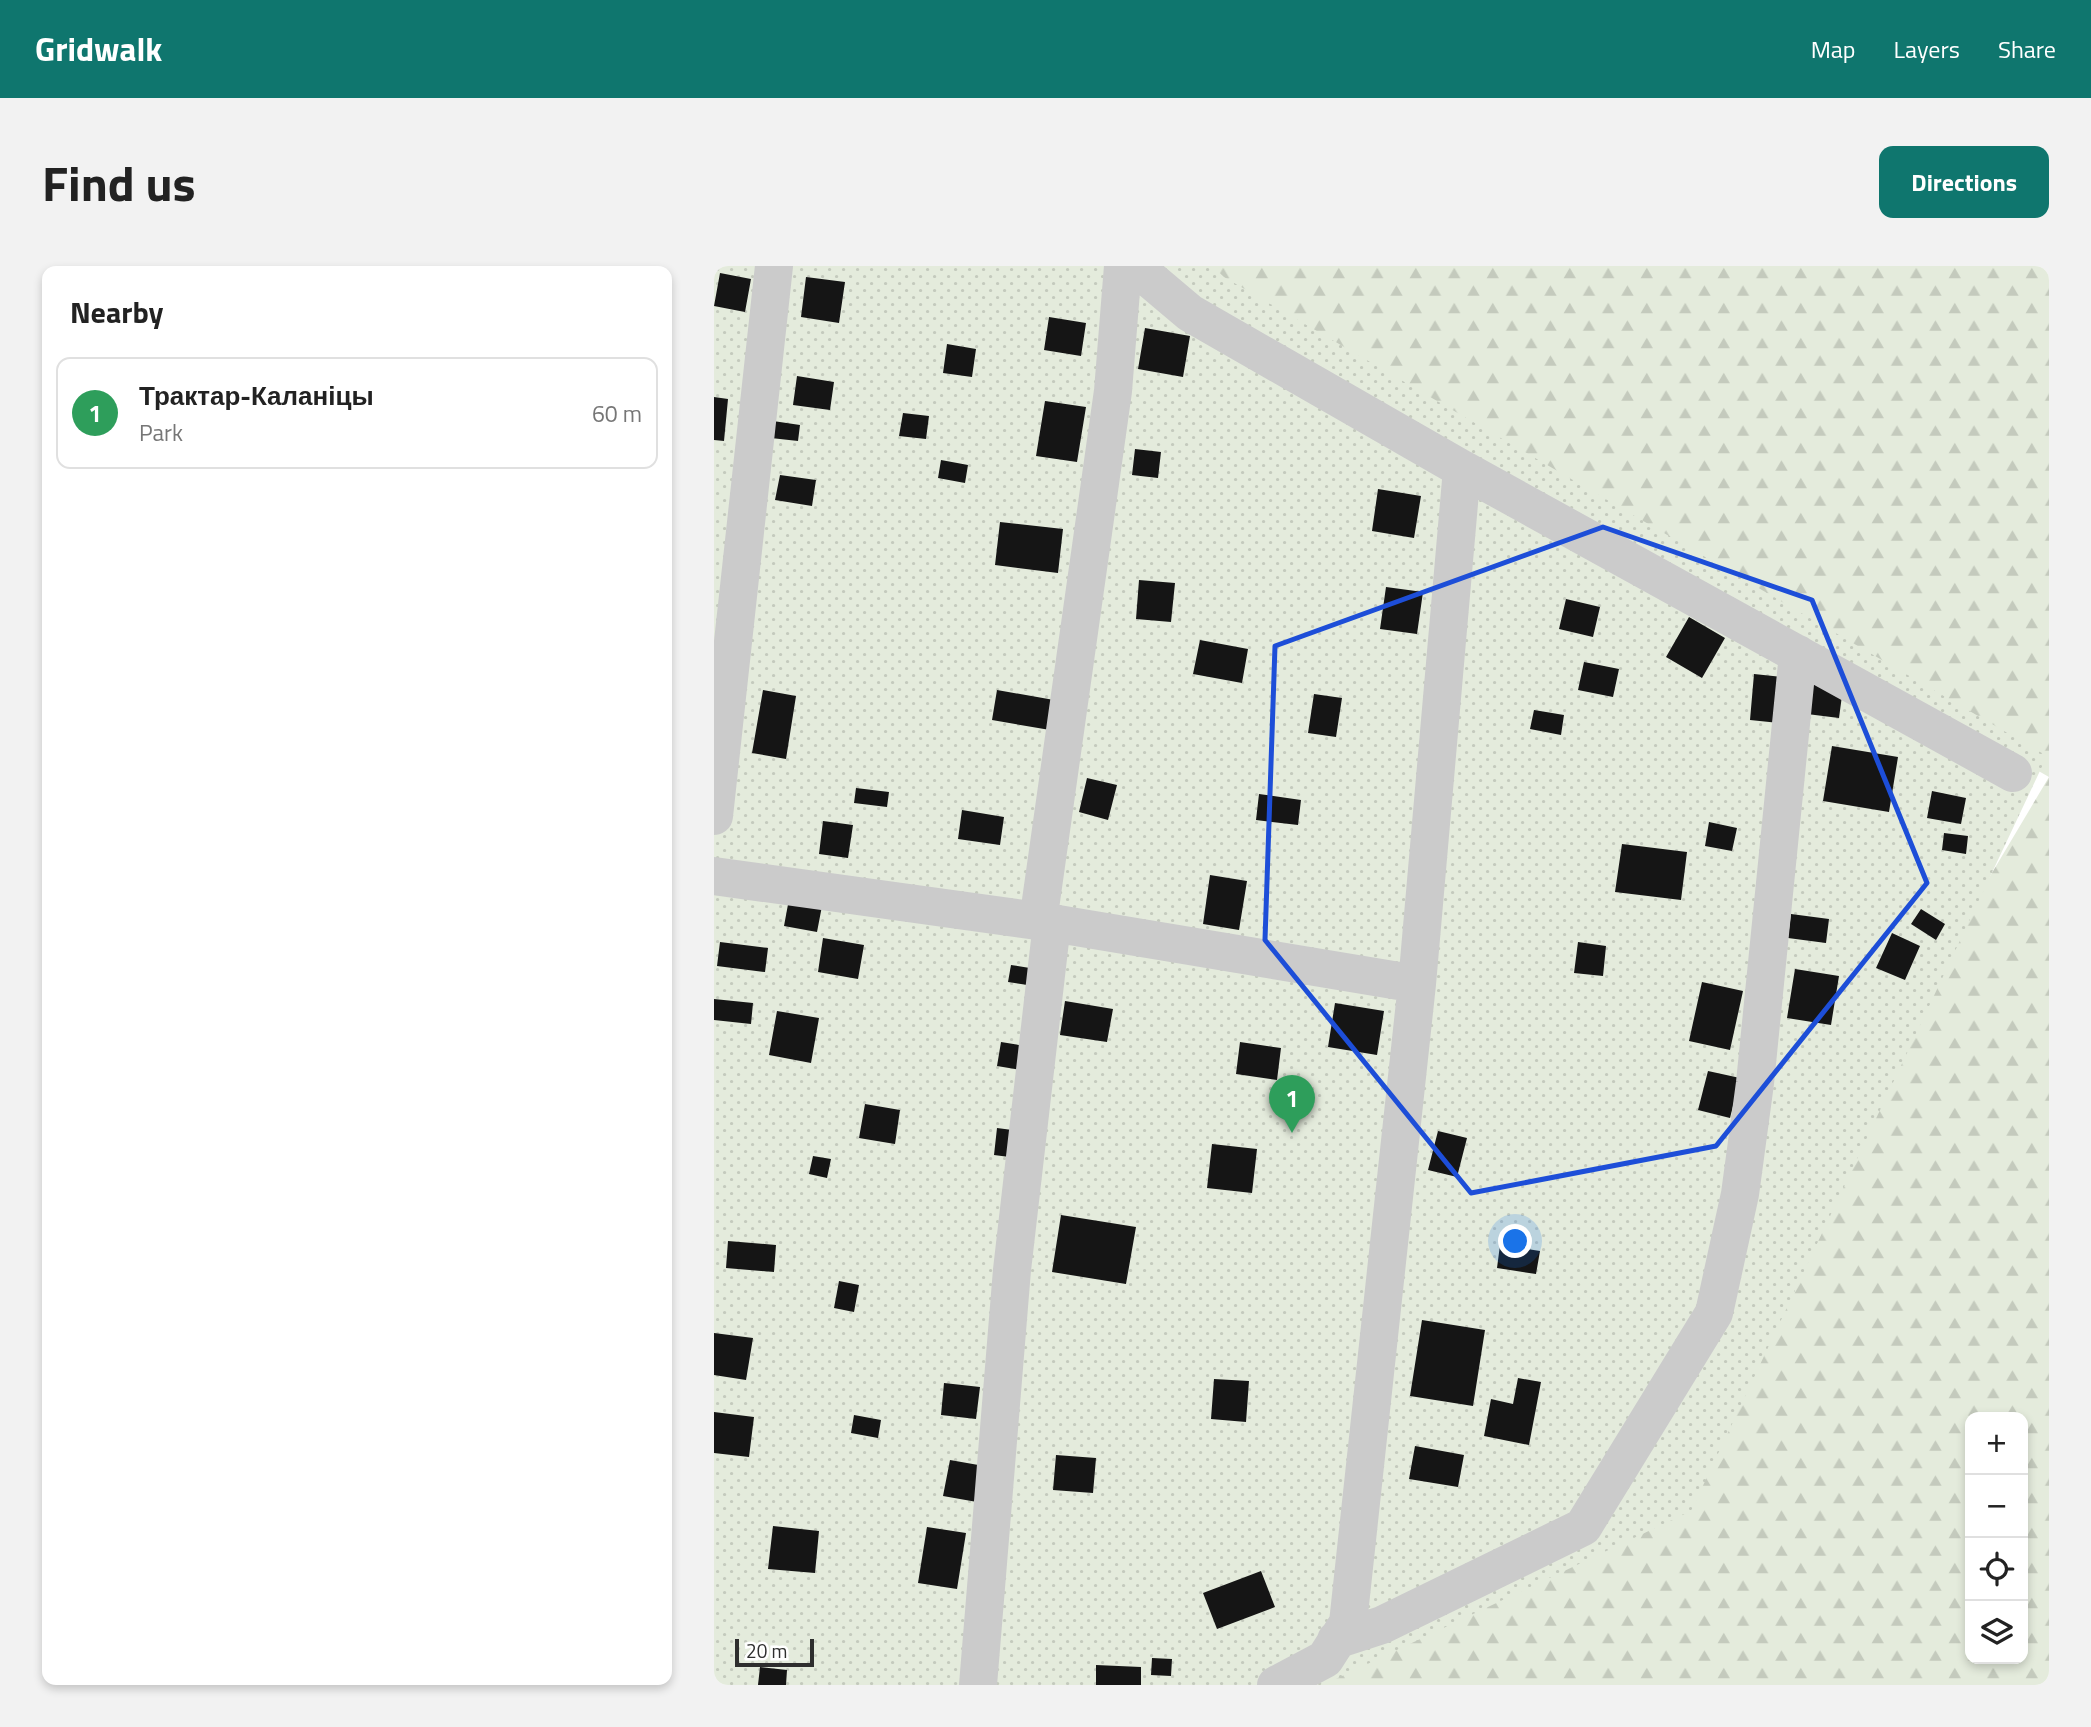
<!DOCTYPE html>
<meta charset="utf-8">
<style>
:root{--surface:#fff;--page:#f2f2f2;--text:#222;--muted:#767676;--line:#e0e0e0;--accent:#0f766e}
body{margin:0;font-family:"Titillium Web",sans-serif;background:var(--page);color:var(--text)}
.controls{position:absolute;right:21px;bottom:21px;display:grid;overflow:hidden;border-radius:14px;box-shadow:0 4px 10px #0003}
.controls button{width:63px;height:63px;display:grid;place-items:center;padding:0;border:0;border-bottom:2px solid var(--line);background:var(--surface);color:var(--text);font:35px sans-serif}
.scale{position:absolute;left:21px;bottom:18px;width:79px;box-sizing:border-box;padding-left:7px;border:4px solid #2e2e2e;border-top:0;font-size:19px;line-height:24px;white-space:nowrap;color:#2e2e2e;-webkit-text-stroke:5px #fff;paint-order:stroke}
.you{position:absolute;left:802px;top:976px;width:24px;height:24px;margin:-18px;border:5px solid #fff;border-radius:50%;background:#1a73e8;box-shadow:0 0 0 10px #1a73e833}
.badge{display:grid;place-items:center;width:46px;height:46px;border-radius:50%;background:var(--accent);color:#fff;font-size:23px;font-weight:700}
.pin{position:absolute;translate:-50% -58px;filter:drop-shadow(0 2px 4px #0008)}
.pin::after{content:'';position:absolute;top:37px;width:24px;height:21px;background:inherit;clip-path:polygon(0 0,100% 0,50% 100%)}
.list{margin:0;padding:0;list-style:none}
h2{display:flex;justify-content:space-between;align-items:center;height:91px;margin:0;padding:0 28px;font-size:30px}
h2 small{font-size:23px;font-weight:400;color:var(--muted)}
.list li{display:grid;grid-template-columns:46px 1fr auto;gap:21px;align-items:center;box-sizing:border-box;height:112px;margin:0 14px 14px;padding:0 14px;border:2px solid var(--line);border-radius:14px}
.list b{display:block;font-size:26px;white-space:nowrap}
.list p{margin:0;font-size:23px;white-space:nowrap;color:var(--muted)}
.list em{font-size:23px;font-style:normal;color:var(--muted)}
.icon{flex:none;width:38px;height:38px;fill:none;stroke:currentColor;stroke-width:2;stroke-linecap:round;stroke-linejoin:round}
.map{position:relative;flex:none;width:1335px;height:1419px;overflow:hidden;border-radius:14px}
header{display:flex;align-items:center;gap:42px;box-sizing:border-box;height:98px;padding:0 35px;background:var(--accent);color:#fff}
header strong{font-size:33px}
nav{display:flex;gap:38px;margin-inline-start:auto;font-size:24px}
.intro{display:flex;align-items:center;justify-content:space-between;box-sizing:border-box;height:168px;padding:0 42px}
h1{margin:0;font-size:49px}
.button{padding:18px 32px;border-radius:14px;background:var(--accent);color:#fff;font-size:24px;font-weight:700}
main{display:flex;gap:42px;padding:0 42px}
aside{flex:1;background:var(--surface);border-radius:14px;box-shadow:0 4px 10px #0003}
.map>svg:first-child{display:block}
.forest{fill:url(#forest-firs);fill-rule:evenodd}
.park{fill:url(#park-dots)}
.building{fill:#151515}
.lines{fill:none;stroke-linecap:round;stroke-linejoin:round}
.minor{stroke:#cbcbcb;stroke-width:38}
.marked{fill:none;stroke:#1d4ed8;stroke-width:5;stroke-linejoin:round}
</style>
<header>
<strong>Gridwalk</strong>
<nav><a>Map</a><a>Layers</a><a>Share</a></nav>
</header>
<div class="intro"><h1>Find us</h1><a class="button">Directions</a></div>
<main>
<aside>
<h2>Nearby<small></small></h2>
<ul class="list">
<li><span class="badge" style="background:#2e9e5b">1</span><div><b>Трактар-Каланіцы</b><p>Park</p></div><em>60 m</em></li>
</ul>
</aside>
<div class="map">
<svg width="1335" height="1419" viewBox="0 0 1335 1419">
<defs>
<pattern id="forest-firs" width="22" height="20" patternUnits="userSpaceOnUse" patternTransform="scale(1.75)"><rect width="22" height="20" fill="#e4ebdc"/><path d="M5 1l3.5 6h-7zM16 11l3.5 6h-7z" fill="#c4cabd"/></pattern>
<pattern id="park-dots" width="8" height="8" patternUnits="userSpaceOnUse" patternTransform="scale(1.75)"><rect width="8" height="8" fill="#e4ebdc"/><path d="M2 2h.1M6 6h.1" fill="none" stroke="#c4cabd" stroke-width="1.8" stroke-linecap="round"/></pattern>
</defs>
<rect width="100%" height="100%" fill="#fff"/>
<path class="forest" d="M463,0H1335V1419H604L879,1277L1335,511L486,24ZM1256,1151H1309V1393H1256Z"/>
<path class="park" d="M0,0H498L510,11L1333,490L977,1245L609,1419H0Z"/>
<path class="building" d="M6,7L37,13L31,46L0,40Z
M92,11L131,16L125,57L87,51Z
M335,51L372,57L367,90L330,84Z
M431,62L476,70L469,111L424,103Z
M233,78L262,83L258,111L229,107Z
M83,110L120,116L116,144L79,139Z
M0,131L14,133L10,175L0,174Z
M331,135L372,141L363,196L322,190Z
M189,147L215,150L212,173L185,170Z
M59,155L86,159L84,175L57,172Z
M421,183L447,186L444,212L418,209Z
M227,194L254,199L251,217L224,212Z
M66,209L102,214L98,240L61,234Z
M664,223L707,230L700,272L658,265Z
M286,256L349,263L344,307L281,299Z
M425,314L461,317L457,356L422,353Z
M672,321L709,326L703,368L666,363Z
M852,333L886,341L879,371L845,363Z
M975,351L1011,372L988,412L952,391Z
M486,374L534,383L528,417L479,408Z
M870,396L905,403L899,431L864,424Z
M1040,408L1069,411L1065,457L1036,454Z
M1096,418L1129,422L1125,452L1093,448Z
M49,424L82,430L72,493L38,487Z
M283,424L340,434L336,464L278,454Z
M600,428L628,432L622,471L594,467Z
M820,444L850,449L847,469L816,463Z
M1118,480L1184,491L1175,546L1109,535Z
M373,512L403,519L394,554L365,546Z
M142,522L175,526L173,541L140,537Z
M1218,525L1252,532L1247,558L1213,552Z
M545,528L587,534L584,559L542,554Z
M248,544L290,551L286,579L244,573Z
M109,555L139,559L134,592L105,588Z
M995,556L1023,562L1018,585L991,580Z
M1230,567L1254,570L1252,588L1228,584Z
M908,578L973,586L967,634L901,626Z
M496,609L533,615L525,664L489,658Z
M75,633L108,640L103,666L70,660Z
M1207,643L1231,658L1222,674L1197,658Z
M1077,648L1115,653L1112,677L1074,672Z
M1178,667L1206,680L1191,714L1162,702Z
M109,672L150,679L144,713L104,706Z
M6,676L54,682L51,706L3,700Z
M864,676L892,680L889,710L860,707Z
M297,699L322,703L320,720L294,716Z
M1081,703L1125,710L1117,759L1073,752Z
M988,716L1029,725L1016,784L975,775Z
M0,733L39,737L37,758L0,754Z
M351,735L399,743L393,776L346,769Z
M621,737L670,745L663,789L614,781Z
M63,745L105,752L97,797L55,789Z
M287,776L317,781L313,805L283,800Z
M526,776L567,782L563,814L522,808Z
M994,805L1026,812L1016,852L984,844Z
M151,838L186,844L181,878L145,872Z
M283,862L306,865L303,892L280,889Z
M724,865L753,872L743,911L714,904Z
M498,878L543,883L538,927L493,922Z
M99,890L117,893L113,912L95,908Z
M347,949L422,961L412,1018L338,1006Z
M14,975L62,979L60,1006L12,1002Z
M786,979L826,985L822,1008L783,1002Z
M125,1015L145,1019L140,1046L120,1042Z
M708,1054L771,1064L759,1140L696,1130Z
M0,1067L39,1072L32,1114L0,1109Z
M804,1112L827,1116L815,1179L770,1170L777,1133L799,1138Z
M500,1113L535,1115L532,1156L497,1153Z
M230,1117L266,1121L262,1153L227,1149Z
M0,1146L40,1151L35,1191L0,1187Z
M140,1149L167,1154L164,1172L137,1167Z
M701,1180L750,1189L744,1221L695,1213Z
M342,1189L382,1192L379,1227L339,1224Z
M236,1194L270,1200L263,1236L229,1230Z
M59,1260L105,1265L101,1307L54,1303Z
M213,1261L252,1267L243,1323L204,1317Z
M547,1305L561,1341L503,1363L489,1327Z
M438,1392L458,1393L457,1410L437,1409Z
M382,1399L427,1401V1419H382Z
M46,1401L73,1404L72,1419H44Z"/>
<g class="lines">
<path class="minor" d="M417,0L425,4L476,47L748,203
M0,550L60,0
M0,610L338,657L703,718
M324,656L399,125L409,0
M622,1374L668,1359L869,1261L1000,1047L1026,928L1041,817L1084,388
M264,1419L298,1004L338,657
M562,1419L611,1393L634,1357L703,718L748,203L1299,507"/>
</g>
<path class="marked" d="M889,261L1098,334L1213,617L1002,880L757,927L551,674L561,380Z"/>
</svg>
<div class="controls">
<button>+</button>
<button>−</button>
<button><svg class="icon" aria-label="locate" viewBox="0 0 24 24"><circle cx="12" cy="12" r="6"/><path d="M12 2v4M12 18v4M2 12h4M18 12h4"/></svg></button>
<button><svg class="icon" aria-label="layers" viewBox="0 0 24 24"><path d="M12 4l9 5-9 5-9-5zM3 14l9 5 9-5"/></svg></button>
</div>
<div class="scale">20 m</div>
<div class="you"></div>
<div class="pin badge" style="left:578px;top:867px;background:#2e9e5b">1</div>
</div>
</main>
